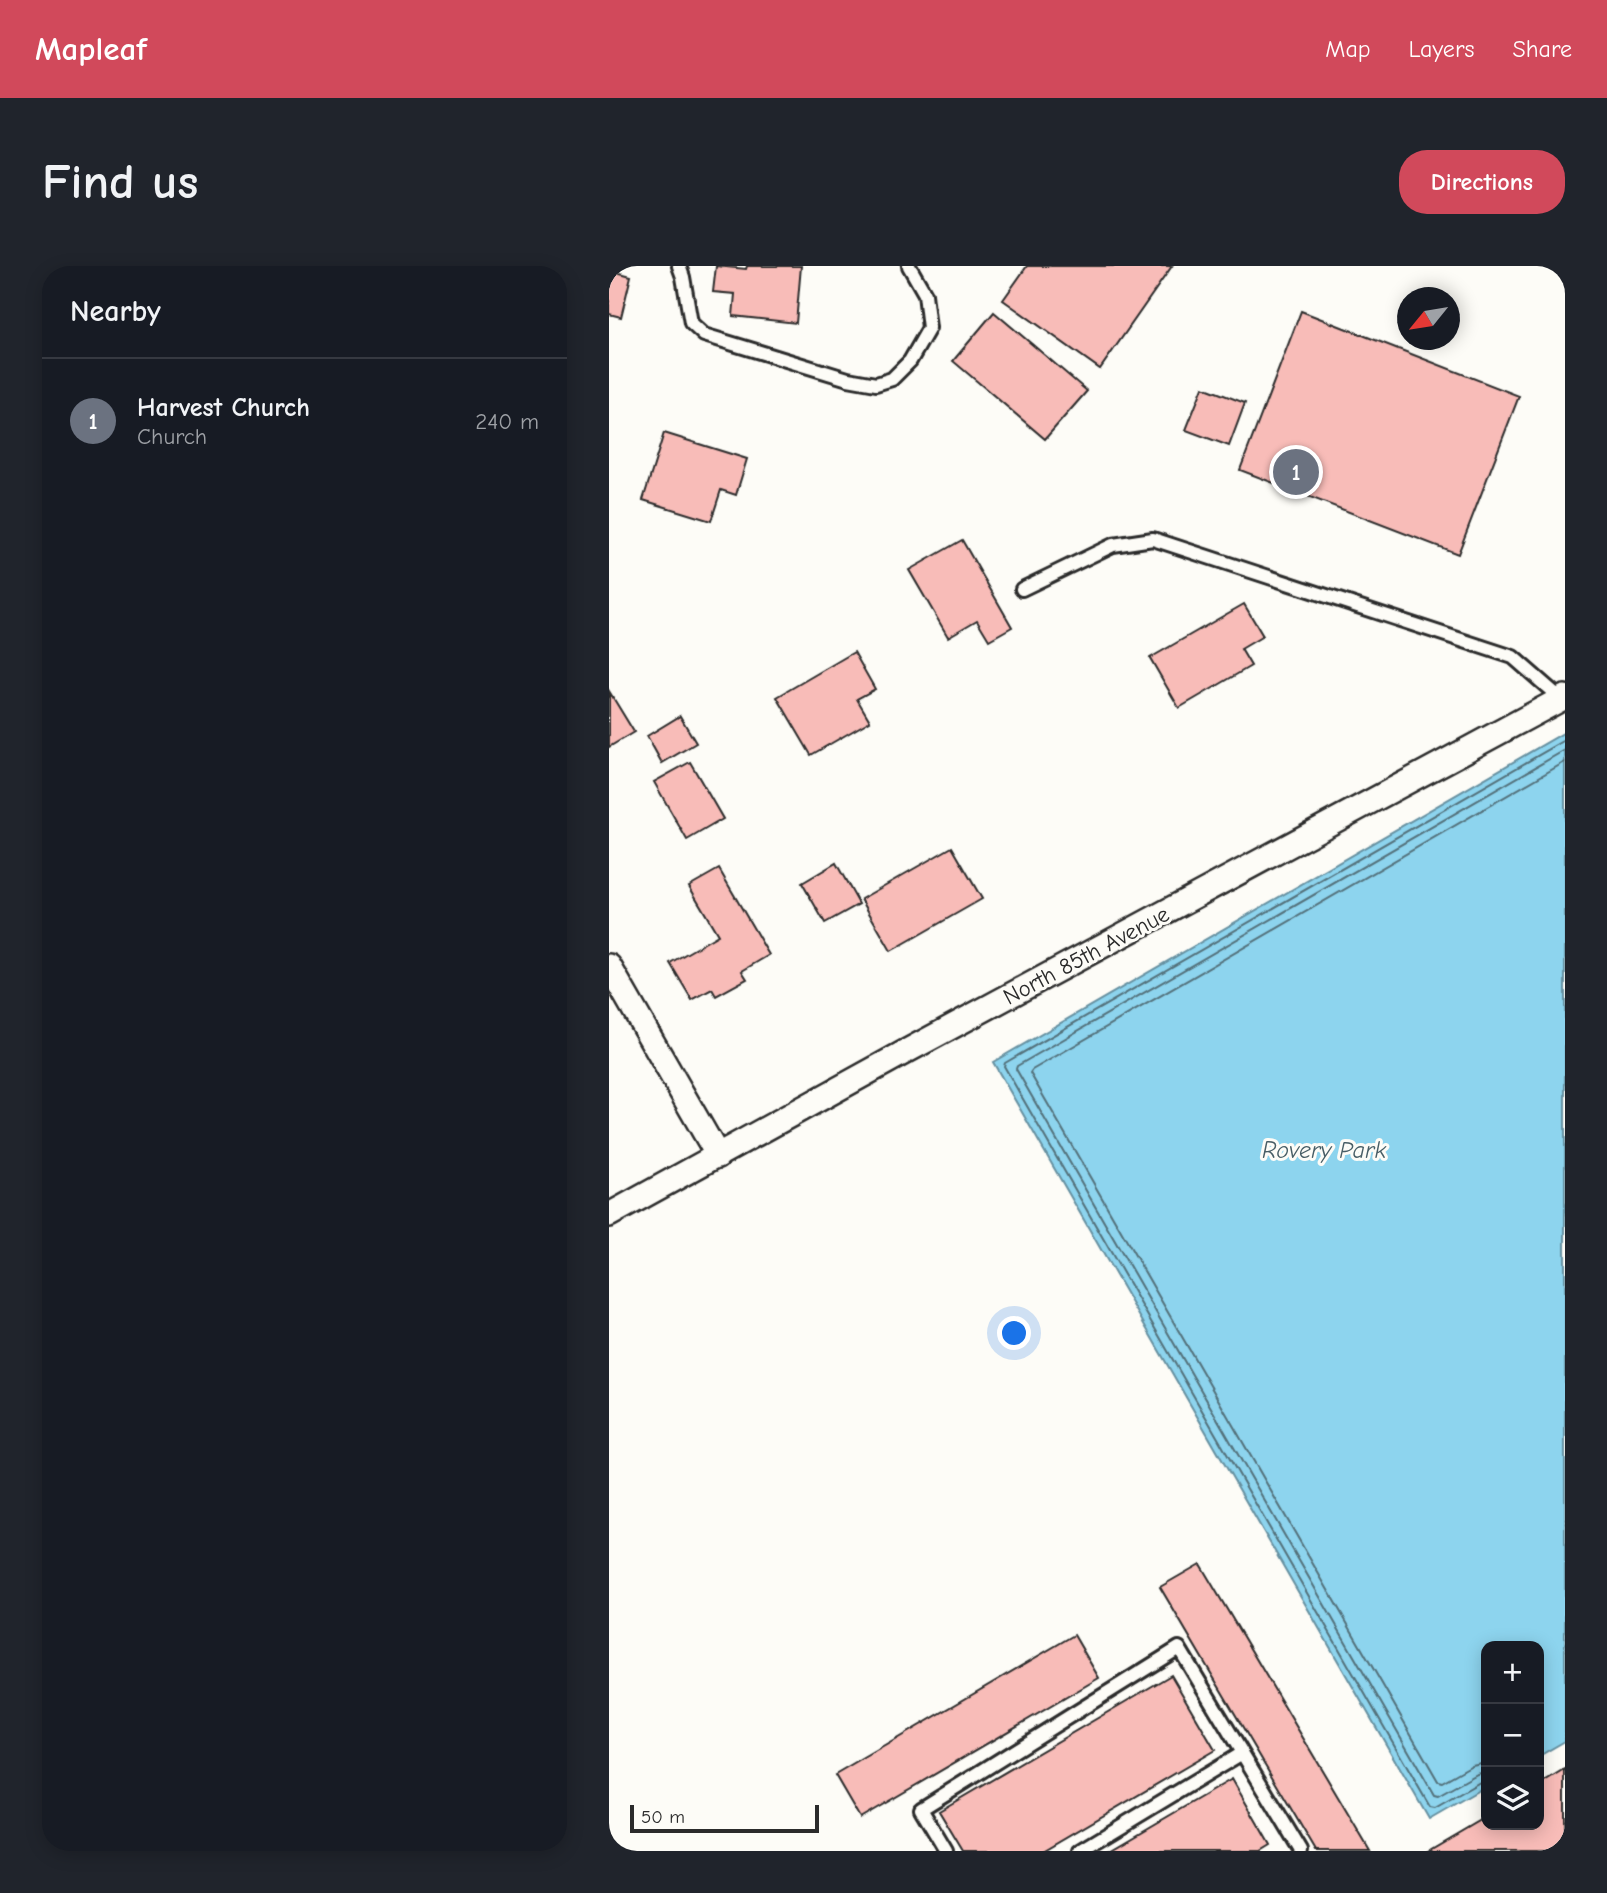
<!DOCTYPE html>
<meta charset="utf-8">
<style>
:root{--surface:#171b24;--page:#20242c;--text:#f1f3f6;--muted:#9ea1a6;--line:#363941;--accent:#d1495b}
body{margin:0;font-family:"Comic Neue",sans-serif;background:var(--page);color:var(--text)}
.controls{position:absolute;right:21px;bottom:21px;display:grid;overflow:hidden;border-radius:14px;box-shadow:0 4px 18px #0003}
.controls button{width:63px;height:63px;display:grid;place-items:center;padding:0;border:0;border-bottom:2px solid var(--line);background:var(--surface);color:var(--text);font:35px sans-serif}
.compass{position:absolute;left:788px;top:21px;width:63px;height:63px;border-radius:50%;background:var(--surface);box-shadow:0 4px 18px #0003;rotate:240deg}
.scale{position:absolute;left:21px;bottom:18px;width:189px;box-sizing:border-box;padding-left:7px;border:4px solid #2b2b2b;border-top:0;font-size:19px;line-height:24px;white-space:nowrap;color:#2b2b2b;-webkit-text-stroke:5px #fdfcf7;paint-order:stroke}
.you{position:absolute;left:406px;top:1068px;width:24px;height:24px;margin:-18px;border:5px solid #fff;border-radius:50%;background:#1a73e8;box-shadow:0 0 0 10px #1a73e833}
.badge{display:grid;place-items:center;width:46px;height:46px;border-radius:50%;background:var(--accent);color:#fff;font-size:23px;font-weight:700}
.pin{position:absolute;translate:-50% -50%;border:4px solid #fff;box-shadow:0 2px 7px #0006}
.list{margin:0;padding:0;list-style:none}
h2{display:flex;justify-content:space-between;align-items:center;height:91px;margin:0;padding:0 28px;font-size:30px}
h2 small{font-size:23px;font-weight:400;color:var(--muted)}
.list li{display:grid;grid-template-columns:46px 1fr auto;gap:21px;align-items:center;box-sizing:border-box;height:126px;padding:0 28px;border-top:2px solid var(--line)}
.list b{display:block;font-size:26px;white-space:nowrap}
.list p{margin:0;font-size:23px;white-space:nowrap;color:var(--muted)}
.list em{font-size:23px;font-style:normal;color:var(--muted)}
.icon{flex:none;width:38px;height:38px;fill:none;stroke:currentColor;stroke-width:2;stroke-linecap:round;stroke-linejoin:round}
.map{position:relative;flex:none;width:956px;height:1585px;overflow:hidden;border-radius:28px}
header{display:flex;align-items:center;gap:42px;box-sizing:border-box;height:98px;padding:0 35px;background:var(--accent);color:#fff}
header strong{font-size:33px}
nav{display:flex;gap:38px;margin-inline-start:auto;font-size:24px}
.intro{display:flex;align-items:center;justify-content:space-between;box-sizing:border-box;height:168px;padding:0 42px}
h1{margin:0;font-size:49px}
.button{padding:18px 32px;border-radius:28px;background:var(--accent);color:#fff;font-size:24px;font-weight:700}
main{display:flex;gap:42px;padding:0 42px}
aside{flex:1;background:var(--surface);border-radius:28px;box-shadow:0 4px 18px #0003}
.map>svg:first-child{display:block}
.water{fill:#8dd4ee;stroke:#6690a0;stroke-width:2}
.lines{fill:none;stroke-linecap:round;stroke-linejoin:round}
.shore{stroke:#526f79;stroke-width:2}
.building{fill:#f8bcb8;stroke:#2b2b2b;stroke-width:2}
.service-casing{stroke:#2b2b2b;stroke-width:18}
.minor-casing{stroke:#2b2b2b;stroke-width:28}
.service{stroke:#fdfcf7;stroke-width:12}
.minor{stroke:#fdfcf7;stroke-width:23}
.labels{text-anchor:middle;stroke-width:6;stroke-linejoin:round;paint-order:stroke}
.street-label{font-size:23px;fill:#2b2b2b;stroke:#fdfcf7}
.water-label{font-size:24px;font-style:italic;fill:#485e66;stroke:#fdfcf7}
</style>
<header>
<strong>Mapleaf</strong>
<nav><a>Map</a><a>Layers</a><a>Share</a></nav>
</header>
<div class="intro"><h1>Find us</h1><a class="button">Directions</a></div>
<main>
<aside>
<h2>Nearby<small></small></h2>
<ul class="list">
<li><span class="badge" style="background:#6b7280">1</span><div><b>Harvest Church</b><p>Church</p></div><em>240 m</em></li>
</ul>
</aside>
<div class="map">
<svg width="956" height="1585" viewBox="0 0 956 1585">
<rect width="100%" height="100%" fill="#fdfcf7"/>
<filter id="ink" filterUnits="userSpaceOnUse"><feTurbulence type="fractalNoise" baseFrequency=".0143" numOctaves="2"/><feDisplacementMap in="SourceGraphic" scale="14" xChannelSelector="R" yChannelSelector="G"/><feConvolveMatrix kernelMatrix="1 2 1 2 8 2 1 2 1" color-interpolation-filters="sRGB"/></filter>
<g filter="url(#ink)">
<path class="water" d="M956,466V1475L930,1490V1380H877V1520L820,1553L384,796Z"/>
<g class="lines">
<path class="shore" d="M877,1496L863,1499L833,1516L829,1515L421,807L423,804L956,496
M877,1506L868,1508L829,1530L825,1529L407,803L408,800L956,484
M877,1515L871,1516L826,1542L821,1541L395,800L396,797L956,474"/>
</g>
<path class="building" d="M107,0L137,3L138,0H192L187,57L124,50L126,28L104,26Z
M418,0H563L491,103L394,34Z
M0,4L22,10L12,51L0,48Z
M692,45L910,130L849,288L631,204Z
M385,46L478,125L436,173L344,95Z
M594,121L636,137L620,180L577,164Z
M55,167L138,193L127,229L112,224L102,255L34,234Z
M353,274L403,361L380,374L368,354L339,371L300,304Z
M635,338L654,370L632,383L642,400L570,442L541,392Z
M245,386L266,423L248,433L261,455L202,489L168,431Z
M0,425L25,466L0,481Z
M71,450L87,477L53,497L38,470Z
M81,496L114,553L78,574L45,516Z
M343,581L373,633L282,685L252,633Z
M227,597L250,638L216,657L193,617Z
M110,603L160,689L133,705L138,713L107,730L103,723L83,734L61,697L109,669L80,620Z
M591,1298L761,1585H707L551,1321Z
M465,1369L490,1412L251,1552L226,1509Z
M562,1409L606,1484L434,1585H354L330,1545Z
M956,1504V1577L943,1585H819L877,1551V1559H930V1520Z
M623,1513L661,1579L651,1585H500Z"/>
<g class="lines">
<g class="service-casing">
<path id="service" d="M70,0L74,11L82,57L95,69L239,113L267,118L283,113L301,95L320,62L316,28L300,0
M413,323L504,279L544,273L904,391L952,433
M337,1585L312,1543L570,1382L692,1585
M471,1585L633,1487"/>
</g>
<g class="minor-casing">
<path id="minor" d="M0,700L109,890
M0,949L296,786L956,431"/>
</g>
<use href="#service" class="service"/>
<use href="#minor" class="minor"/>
</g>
</g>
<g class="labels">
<g class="street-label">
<text transform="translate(477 689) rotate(-28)" y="8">North 85th Avenue</text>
</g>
<g class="water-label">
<text x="715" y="892">Rovery Park</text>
</g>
</g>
</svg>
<div class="controls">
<button>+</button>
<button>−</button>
<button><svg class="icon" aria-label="layers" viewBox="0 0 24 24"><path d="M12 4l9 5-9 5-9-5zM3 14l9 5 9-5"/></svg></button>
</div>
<svg class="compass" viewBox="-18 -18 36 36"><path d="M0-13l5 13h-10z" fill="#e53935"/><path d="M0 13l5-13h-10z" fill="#9ea1a6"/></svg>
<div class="scale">50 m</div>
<div class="you"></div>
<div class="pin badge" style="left:687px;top:206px;background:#6b7280">1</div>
</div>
</main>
